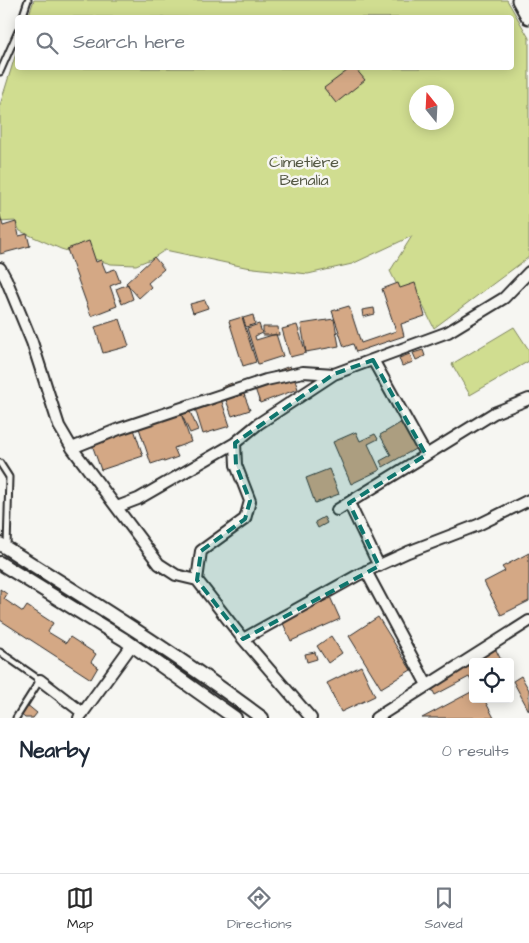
<!DOCTYPE html>
<meta charset="utf-8">
<style>
:root{--surface:#fff;--page:#f2f2f3;--text:#1f2937;--muted:#747a83;--line:#e0e1e3;--accent:#2b2b2b}
body{margin:0;font-family:"Architects Daughter",sans-serif;background:var(--page);color:var(--text)}
.controls{position:absolute;right:15px;bottom:15px;display:grid;overflow:hidden;border-radius:5px;box-shadow:0 2px 12px #0003}
.controls button{width:45px;height:45px;display:grid;place-items:center;padding:0;border:0;border-bottom:1px solid var(--line);background:var(--surface);color:var(--text);font:25px sans-serif}
.compass{position:absolute;left:409px;top:85px;width:45px;height:45px;border-radius:50%;background:var(--surface);box-shadow:0 2px 12px #0003;rotate:342deg}
.list{margin:0;padding:0;list-style:none}
h2{display:flex;justify-content:space-between;align-items:center;height:65px;margin:0;padding:0 20px;font-size:21px}
h2 small{font-size:16px;font-weight:400;color:var(--muted)}
.icon{flex:none;width:28px;height:28px;fill:none;stroke:currentColor;stroke-width:2;stroke-linecap:round;stroke-linejoin:round}
.map{position:relative;flex:none;width:529px;height:718px;overflow:hidden}
.search{position:absolute;background:var(--surface);box-shadow:0 2px 12px #0003;left:15px;right:15px;top:15px;height:55px;display:flex;align-items:center;gap:12px;box-sizing:border-box;padding:0 18px;border-radius:5px;color:var(--muted);font-size:19px}
.sheet{height:155px;background:var(--surface)}
nav{display:flex;justify-content:space-around;align-items:center;box-sizing:border-box;height:70px;border-top:1px solid var(--line);background:var(--surface);font-size:14px;color:var(--muted)}
nav a{display:grid;justify-items:center;gap:2px}
nav .on{color:var(--accent)}
.map>svg:first-child{display:block}
.green{fill:#d0dd90;stroke:#7e845e;fill-rule:evenodd}
.building{fill:#d4a885;stroke:#2b2b2b}
.lines{fill:none;stroke-linecap:round;stroke-linejoin:round}
.service-casing{stroke:#2b2b2b;stroke-width:9}
.minor-casing{stroke:#2b2b2b;stroke-width:14}
.tertiary-casing{stroke:#2b2b2b;stroke-width:16}
.secondary-casing{stroke:#2b2b2b;stroke-width:19}
.service{stroke:#f6f6f2;stroke-width:5}
.minor{stroke:#f6f6f2;stroke-width:10}
.tertiary{stroke:#f6f6f2;stroke-width:12}
.secondary{stroke:#f6f6f2;stroke-width:15}
.marked{fill:#0f766e;fill-opacity:0.2;stroke:#0f766e;stroke-width:4;stroke-dasharray:10 6;stroke-linejoin:round}
.labels{text-anchor:middle;stroke-width:5;stroke-linejoin:round;paint-order:stroke}
.park-label{font-size:16px;fill:#545844;stroke:#f6f6f2}
</style>
<div class="map">
<svg width="529" height="718" viewBox="0 0 529 718">
<rect width="100%" height="100%" fill="#f6f6f2"/>
<filter id="ink" filterUnits="userSpaceOnUse"><feTurbulence type="fractalNoise" baseFrequency=".02" numOctaves="2"/><feDisplacementMap in="SourceGraphic" scale="10" xChannelSelector="R" yChannelSelector="G"/><feConvolveMatrix kernelMatrix="1 2 1 2 8 2 1 2 1" color-interpolation-filters="sRGB"/></filter>
<g filter="url(#ink)">
<path class="green" d="M34,0H507L529,38V257L434,328L419,298L402,295L390,271L412,236L352,264L308,274L245,267L165,250L153,258L136,265L111,264L61,249L20,231L15,221L0,222V105L17,50L18,68H512V18L28,17ZM416,92H446V122H416Z
M514,327L529,350V361L470,395L452,364Z"/>
<path class="building" d="M351,68H355L365,80L336,103L324,88Z
M0,215L3,226L16,222L19,236L27,234L30,246L0,254Z
M89,241L96,262L101,260L106,272L115,269L120,282L110,286L117,306L91,316L67,249Z
M154,257L164,269L148,283L151,287L139,298L126,283Z
M398,283L400,288L415,283L425,316L401,324L404,336L356,352L353,344L344,347L332,311L349,306L361,343L396,331L382,289Z
M128,284L133,299L122,304L116,289Z
M205,300L208,308L193,313L190,304Z
M374,308L375,314L363,317L362,310Z
M253,315L255,324L246,327L243,318Z
M242,317L256,362L243,366L229,321Z
M120,319L129,346L103,353L95,327Z
M334,319L339,346L306,352L301,324Z
M259,324L262,333L255,336L256,340L276,334L283,356L258,364L247,328Z
M297,325L306,353L290,357L282,329Z
M263,327H278L279,335H263Z
M423,350L425,356L416,360L413,353Z
M410,354L413,362L402,366L399,358Z
M290,366L298,389L260,403L252,380Z
M232,383L235,392L242,389L250,410L232,416L221,387Z
M218,390L230,426L203,434L192,399Z
M178,405L191,442L174,448L178,457L164,462L163,460L151,464L136,419Z
M188,407L198,430L190,433L180,411Z
M402,422L417,448L383,467L380,461L391,455L380,435Z
M132,423L143,456L101,470L90,439Z
M356,432L360,441L375,434L378,439L368,444L380,470L351,484L333,442Z
M329,469L339,494L315,503L306,478Z
M324,517L327,523L318,528L315,522Z
M529,553V601L501,615L484,582L505,571L502,567Z
M0,589L7,594L4,599L23,612L27,606L53,623L48,632L66,643L70,637L96,654L91,662L98,667L91,679L0,620Z
M327,590L340,619L291,641L278,612Z
M378,617L411,670L381,688L349,636Z
M331,636L342,653L328,663L317,646Z
M493,644L502,662H473V684L469,677L435,695L427,679Z
M315,652L317,659L307,662L305,654Z
M361,666L375,696L341,712L327,683Z
M521,676L529,690V711L513,681Z
M473,691V699H484L494,718H422Z
M26,704L37,713L33,718H25L19,713Z"/>
<g class="lines">
<g class="service-casing">
<path id="service" d="M22,18L28,0
M0,72L18,31
M0,463L9,477L7,547
M0,652L40,680L16,718"/>
</g>
<g class="minor-casing">
<path id="minor" d="M0,268L6,279L32,342L59,426L72,448L159,564L176,575L197,580
M373,360L426,455
M72,448L119,429L266,380L303,372L334,374
M349,503L379,566
M117,507L138,499L235,443
M337,510L494,413L529,399
M366,571L427,685
M243,639L358,575L408,552L478,525L529,500
M40,680L83,713
M79,718L132,645
M311,718L243,639L197,580L201,551L245,519L250,501L236,465L235,443L258,424L334,374L448,332L504,298L529,272
M376,718L529,621"/>
</g>
<g class="tertiary-casing">
<path id="tertiary" d="M0,544C89,600 178,655 262,718
M0,563L125,640L235,718"/>
</g>
<g class="secondary-casing">
<path id="secondary" d="M520,0L529,16"/>
</g>
<use href="#service" class="service"/>
<use href="#minor" class="minor"/>
<use href="#tertiary" class="tertiary"/>
<use href="#secondary" class="secondary"/>
</g>
</g>
<path class="marked" d="M373,360L426,455L349,503L379,566L243,639L197,580L201,551L245,519L250,501L236,465L235,443L334,374Z"/>
<g class="labels">
<g class="park-label">
<text x="304" y="167">Cimetière<tspan x="304" dy="18">Benalia</tspan></text>
</g>
</g>
</svg>
<div class="controls">
<button><svg class="icon" aria-label="locate" viewBox="0 0 24 24"><circle cx="12" cy="12" r="6"/><path d="M12 2v4M12 18v4M2 12h4M18 12h4"/></svg></button>
</div>
<svg class="compass" viewBox="-18 -18 36 36"><path d="M0-13l5 13h-10z" fill="#e53935"/><path d="M0 13l5-13h-10z" fill="#747a83"/></svg>
<div class="search"><svg class="icon" aria-label="search" viewBox="0 0 24 24"><circle cx="10" cy="10" r="6"/><path d="M15 15l6 6"/></svg>Search here</div>
</div>
<section class="sheet">
<h2>Nearby<small>0 results</small></h2>
<ul class="list">
</ul>
</section>
<nav>
<a class="on"><svg class="icon" aria-label="map" viewBox="0 0 24 24"><path d="M3 6l6-2 6 2 6-2v14l-6 2-6-2-6 2zM9 4v14M15 6v14"/></svg>Map</a>
<a><svg class="icon" aria-label="directions" viewBox="0 0 24 24"><path d="M12 3l9 9-9 9-9-9zM9 14v-3h6M13 9l2 2-2 2"/></svg>Directions</a>
<a><svg class="icon" aria-label="saved" viewBox="0 0 24 24"><path d="M7 4h10v16l-5-4-5 4z"/></svg>Saved</a>
</nav>
